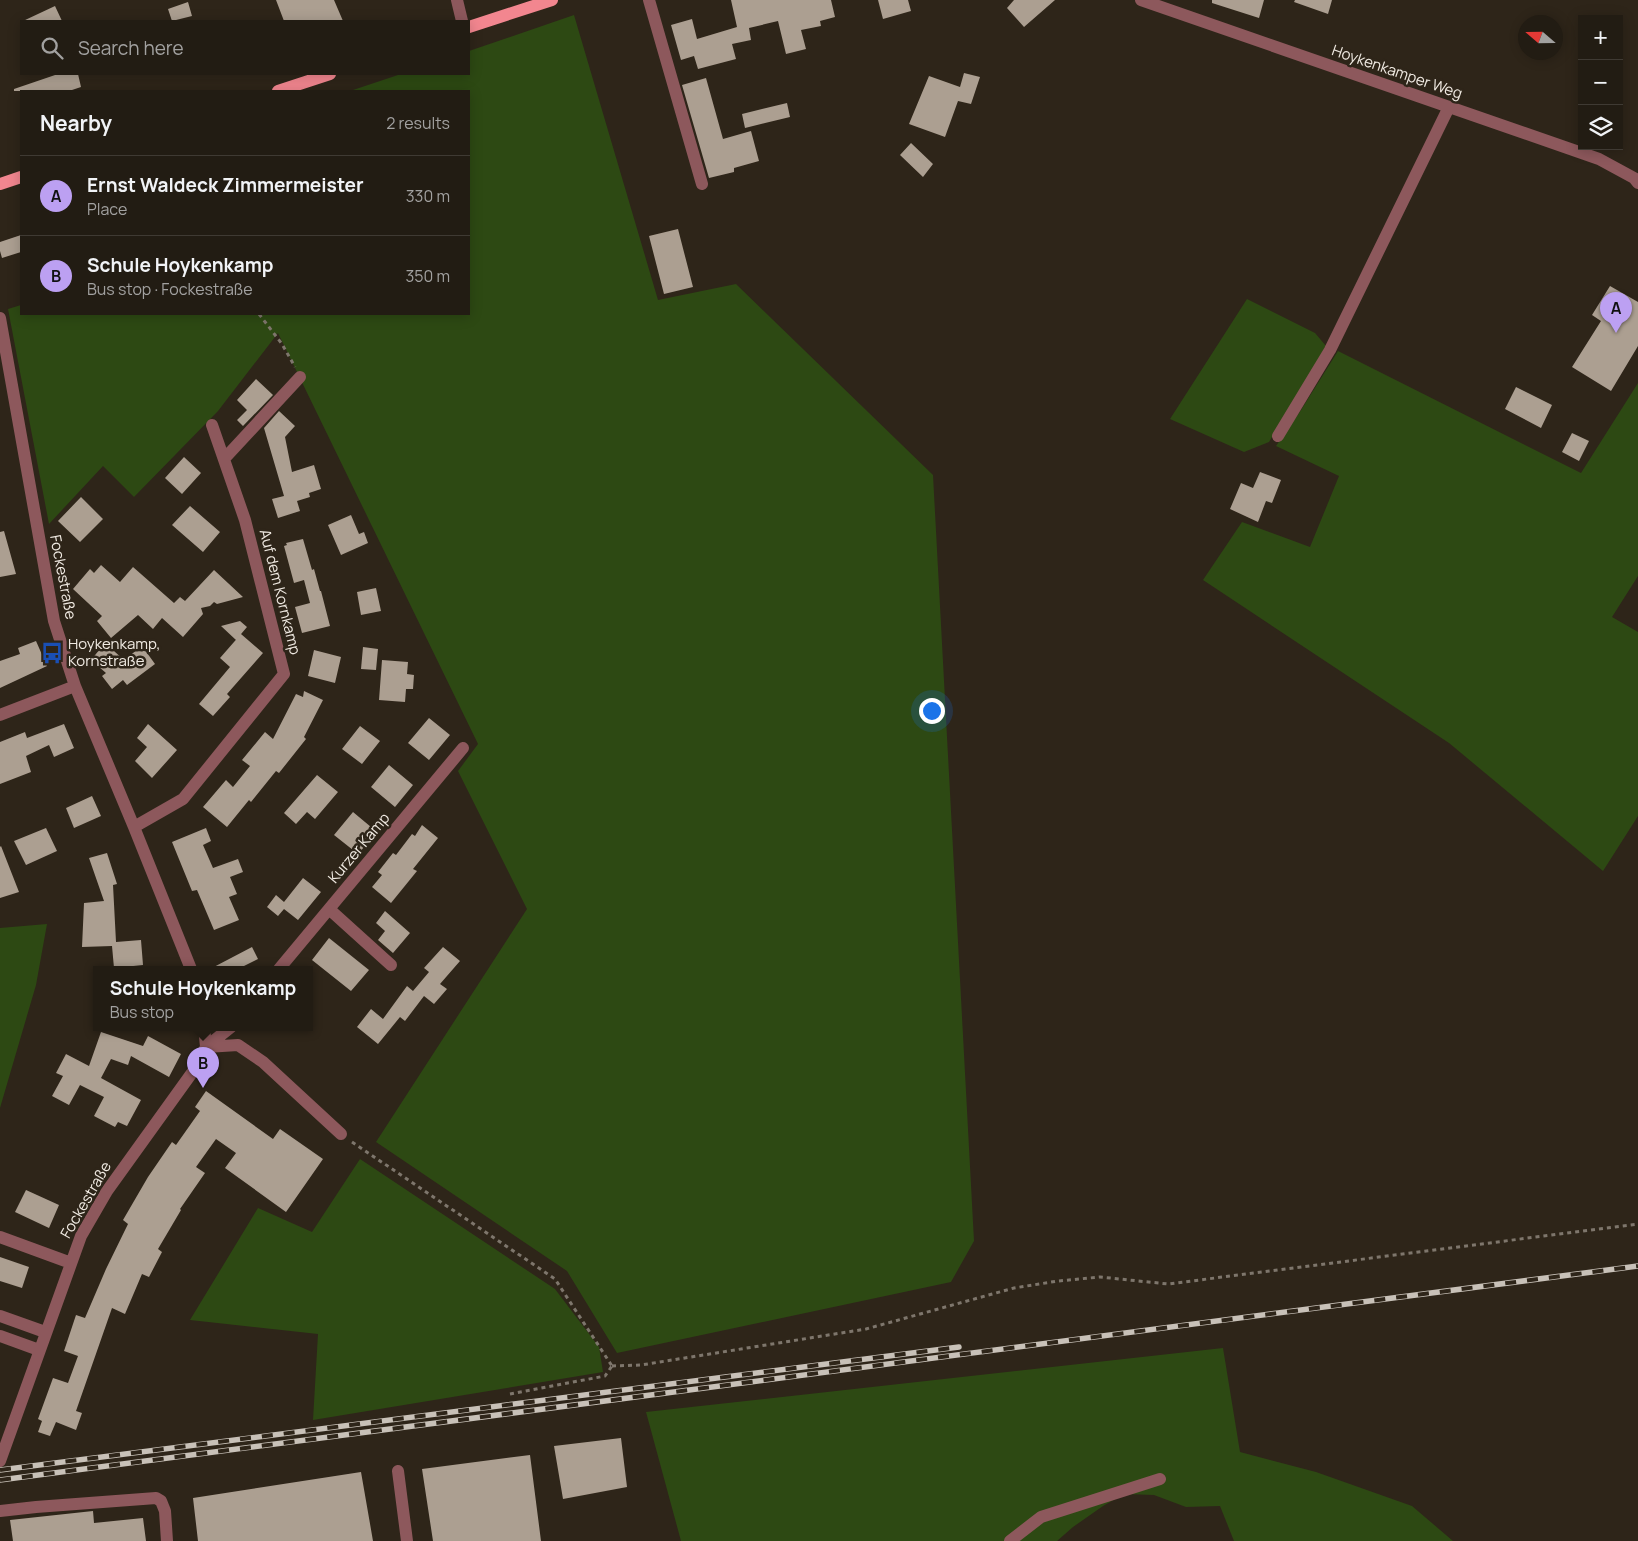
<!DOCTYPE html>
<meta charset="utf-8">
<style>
:root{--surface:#221c13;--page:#2e2921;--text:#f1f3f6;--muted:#a2a1a0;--line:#3f3a33;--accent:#bca0f2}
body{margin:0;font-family:Manrope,sans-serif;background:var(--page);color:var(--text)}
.controls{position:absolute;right:15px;top:15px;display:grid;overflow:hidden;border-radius:0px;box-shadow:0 2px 12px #0003}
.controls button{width:45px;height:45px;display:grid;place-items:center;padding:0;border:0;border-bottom:1px solid var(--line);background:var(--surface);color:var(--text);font:25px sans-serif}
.compass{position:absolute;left:1518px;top:15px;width:45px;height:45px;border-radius:50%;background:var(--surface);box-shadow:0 2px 12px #0003;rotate:290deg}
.you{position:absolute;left:931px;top:710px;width:18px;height:18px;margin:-12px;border:4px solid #fff;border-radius:50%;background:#1a73e8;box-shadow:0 0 0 8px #1a73e833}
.badge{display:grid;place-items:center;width:32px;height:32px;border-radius:50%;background:var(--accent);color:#111;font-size:16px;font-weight:700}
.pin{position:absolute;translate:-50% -41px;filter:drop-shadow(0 1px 2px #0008)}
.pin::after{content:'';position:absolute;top:26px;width:18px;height:15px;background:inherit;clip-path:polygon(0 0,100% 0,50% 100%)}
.popup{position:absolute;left:93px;top:966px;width:220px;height:65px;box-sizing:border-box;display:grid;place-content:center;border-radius:0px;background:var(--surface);filter:drop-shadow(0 1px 4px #0005);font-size:16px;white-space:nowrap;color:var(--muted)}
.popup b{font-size:19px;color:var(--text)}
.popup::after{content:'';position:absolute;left:50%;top:100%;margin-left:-10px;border:10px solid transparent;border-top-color:var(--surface)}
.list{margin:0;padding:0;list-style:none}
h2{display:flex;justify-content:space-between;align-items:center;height:65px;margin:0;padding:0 20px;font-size:21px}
h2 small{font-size:16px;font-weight:400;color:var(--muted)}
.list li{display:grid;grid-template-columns:32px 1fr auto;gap:15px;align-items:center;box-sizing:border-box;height:80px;padding:0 20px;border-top:1px solid var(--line)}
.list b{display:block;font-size:19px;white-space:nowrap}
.list p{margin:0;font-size:16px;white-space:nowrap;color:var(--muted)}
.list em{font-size:16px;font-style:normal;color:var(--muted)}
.icon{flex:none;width:28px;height:28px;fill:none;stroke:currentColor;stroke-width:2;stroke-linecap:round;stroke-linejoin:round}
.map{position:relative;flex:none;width:1638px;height:1541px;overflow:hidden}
.search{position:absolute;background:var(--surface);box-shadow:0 2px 12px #0003;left:20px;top:20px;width:450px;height:55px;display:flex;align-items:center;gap:12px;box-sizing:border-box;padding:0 18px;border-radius:0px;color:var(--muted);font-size:19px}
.panel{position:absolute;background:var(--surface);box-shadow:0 2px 12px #0003;left:20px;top:90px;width:450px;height:225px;border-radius:0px}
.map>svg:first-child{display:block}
.green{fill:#2d4913}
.building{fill:#ac9f91}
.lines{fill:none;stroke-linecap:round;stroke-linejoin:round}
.path{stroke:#7e766c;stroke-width:3;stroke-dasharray:4 4;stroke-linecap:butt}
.minor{stroke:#8d585c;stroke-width:12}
.major{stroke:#f2868f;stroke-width:12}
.rail-casing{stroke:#c8c1b8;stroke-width:5.5}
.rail{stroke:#2e2519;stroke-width:4;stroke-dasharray:11;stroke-linecap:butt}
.labels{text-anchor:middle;stroke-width:5;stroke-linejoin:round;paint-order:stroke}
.street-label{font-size:15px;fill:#f1ebe3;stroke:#2e2519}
.poi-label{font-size:15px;fill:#f1ebe3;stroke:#2e2519;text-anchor:start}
</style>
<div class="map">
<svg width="1638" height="1541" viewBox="0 0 1638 1541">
<rect width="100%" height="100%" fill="#2e2519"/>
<path class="green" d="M574,15L658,300L736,284L933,475L974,1241L951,1282L617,1353L567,1271L376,1142L527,909L458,771L478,744L278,333L218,411L134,497L103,466L49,524L8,309L21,305V314H469V91H350L401,74H469V51Z
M1247,299L1315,333L1326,346L1269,442L1244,452L1170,419Z
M1338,351L1581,473L1638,383V576L1612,617L1638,632V816L1603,871L1449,743L1203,580L1242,522L1310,547L1339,476L1276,446L1301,410Z
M47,924L36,985L0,1108V928Z
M360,1159L555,1289L599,1347L603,1372L313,1420L318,1334L190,1320L258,1208L312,1232Z
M1223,1348L1240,1452L1316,1472L1412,1506L1453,1541H1234L1220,1506L1186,1507L1154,1495L1124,1494L1103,1506L1073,1527L1057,1541H681L646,1412Z"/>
<path class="building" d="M276,0H334L343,21H284Z
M731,0H831L835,17L820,21L821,26L801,30L806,49L786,54L778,21L749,28L751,40L732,44L736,59L698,69L694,56L681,60L671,25L692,19L697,39L737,27Z
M878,0H908L911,11L883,19Z
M1014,0H1055L1024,27L1007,8Z
M1212,0H1264L1259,18L1212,3Z
M1295,0H1332L1328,14L1294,2Z
M188,2L192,16L172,21L168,9Z
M55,6L62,21H23Z
M964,73L980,77L971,104L958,101L945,137L909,124L929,76L960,87Z
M58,74H78L81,87L69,91H14V89Z
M706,78L723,139L751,131L759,161L734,168V172L709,178L682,85Z
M787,103L790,117L745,128L742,114Z
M911,143L933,164L923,177L900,155Z
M678,229L693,287L664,294L649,236Z
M21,235V252L2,258L0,251V242Z
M1610,286L1638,302V346L1611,391L1572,367L1601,321L1592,315Z
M256,379L273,395L243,426L237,420L247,410L237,400Z
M1516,387L1552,405L1541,428L1505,409Z
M279,411L295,426L285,437L292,472L314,465L321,489L309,493L310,497L297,501L300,511L278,518L272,499L284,496L264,428Z
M1572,433L1589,441L1579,461L1562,452Z
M184,457L201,473L182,494L165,478Z
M1260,472L1281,480L1272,503L1266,501L1258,522L1230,509L1241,483L1253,488Z
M81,497L103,519L80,542L58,521Z
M190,506L220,532L203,552L172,525Z
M351,515L359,534L364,532L368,543L341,555L328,525Z
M4,531L16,574L0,577V532Z
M303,539L312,570L314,569L320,591H321L330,626L302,633L295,607L310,603L304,580L294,583L284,546L287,545L286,543Z
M101,565L120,582L133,567L174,603L180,597L185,601L214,570L243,597L217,604L214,602L210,606L201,608L203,614L183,637L162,618L153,629L138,615L111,638L97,621L102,616L73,589L90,569L94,573Z
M376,588L381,611L361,615L357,592Z
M240,621L247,627L236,640L221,626Z
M241,634L263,653L227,694L230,697L213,716L199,704L230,667L220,658Z
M36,641L47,666L0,688V661L20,654L18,648Z
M105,643L124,660L142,646L155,664L127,685L123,680L112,689L102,676L106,673L91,660Z
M363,647L378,649L376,670L361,669Z
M314,650L341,657L335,683L308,676Z
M382,660L408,662L407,674L414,675L413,689H406L405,702L379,700Z
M304,691L323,700L304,737L306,739L279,773L276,771L251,802L249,800L227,827L203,807L226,780L233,787L250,766L242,760L265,732L273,739L296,694L303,697Z
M429,718L450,735L429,760L408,743Z
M64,724L74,748L54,757L49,745L26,756L31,772L0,784V742L25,732L27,738Z
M148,724L177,750L152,778L135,761L147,747L137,738Z
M360,726L380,741L362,764L342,749Z
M389,765L413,785L395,807L371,787Z
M317,775L338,792L315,819L307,812L296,824L284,813Z
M92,796L101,816L74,828L66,808Z
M353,812L377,832L358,854L334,835Z
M422,825L438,838L413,869L417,871L391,903L372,887L382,875L378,872L393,853L396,855L412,834L415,836Z
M46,828L57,851L26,865L14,841Z
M206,828L211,841L203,845L213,868L238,859L243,872L230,877L237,894L229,897L239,920L214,930L197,890L192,891L172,842Z
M1,846L19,892L0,898V847Z
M107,853L117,884L113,885L116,942L141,940L143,965L114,968L112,946L82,947L84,903L104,901L89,858Z
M303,878L321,892L298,920L284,909L278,916L267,907L276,895L284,902Z
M385,911L410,933L393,953L378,940L385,931L376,923Z
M329,938L369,970L351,991L312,960Z
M252,947L258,959L238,969H210Z
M443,947L460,961L440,984L447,989L434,1004L424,996L405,1021L400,1017L378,1044L357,1027L371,1009L383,1019L407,986L413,991L429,972L424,968Z
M101,1032L143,1046L148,1036L181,1054L169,1077L131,1056L128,1065L111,1059L101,1078L141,1100L127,1126L118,1122L115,1127L94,1116L104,1097L80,1085L69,1105L52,1096L63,1076L56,1073L66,1054L89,1066Z
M206,1091L273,1139L280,1129L323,1159L286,1212L225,1168L236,1153L216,1139L196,1167L205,1173L180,1209L181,1210L158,1249L162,1252L149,1277L142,1274L125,1314L112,1308L76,1411L82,1413L76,1430L56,1422L50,1436L38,1432L42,1421L38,1419L53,1378L68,1383L78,1356L64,1351L76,1315L85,1318L106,1269L128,1224L123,1220L148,1177L172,1142L176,1145L200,1111L195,1107Z
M26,1190L59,1205L49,1228L15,1212Z
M0,1257L29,1267L22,1288L0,1281Z
M621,1438L627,1487L563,1499L554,1446Z
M530,1455L541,1541H433L422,1469Z
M361,1472L373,1541H198L193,1498Z
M93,1511L94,1523L143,1518L146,1541H13L10,1520Z"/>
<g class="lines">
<path class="path" d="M259,314L282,344L295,367
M352,1142L555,1279L612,1366
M612,1366L641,1365L866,1329L1014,1288L1058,1281L1100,1277L1168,1284L1638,1224
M510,1394L605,1376L612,1366"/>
<path class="minor" d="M457,0L462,21
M649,0L702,184
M1141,0L1599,159L1634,178L1638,183
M0,318L54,621L75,686L134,827L191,969
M1278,436L1330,350L1449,107
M224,459L300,377
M0,715L75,686
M134,827L183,799L284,674L245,520L212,425
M329,909L391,965
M279,969L463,748
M206,1047L238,1045L263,1062L341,1134
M206,1047L231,1027
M0,1237L71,1263
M0,1316L45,1332
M0,1336L39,1350
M0,1461L81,1236L107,1191L194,1070L206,1047L204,1027
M398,1471L407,1541
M0,1511L36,1507L156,1498L161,1501L165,1511L167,1541
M1010,1541L1041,1517L1160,1479"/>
<path class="major" d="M469,27L552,0
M278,91L330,74
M0,184L21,177"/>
<g class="rail-casing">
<path id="rail" d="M0,1470L959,1347
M0,1480L1638,1266"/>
</g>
<use href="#rail" class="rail"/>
</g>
<defs>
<g id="bus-bare" transform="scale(1.725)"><path d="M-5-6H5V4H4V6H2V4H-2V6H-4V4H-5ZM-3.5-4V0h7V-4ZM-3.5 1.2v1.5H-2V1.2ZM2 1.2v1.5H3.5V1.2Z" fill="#1a4fb4" stroke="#2e2519" stroke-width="2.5" paint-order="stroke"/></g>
</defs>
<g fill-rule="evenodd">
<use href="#bus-bare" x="52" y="653"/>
</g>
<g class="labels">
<g class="street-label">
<text transform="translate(1397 72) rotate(19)" y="5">Hoykenkamper Weg</text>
<text transform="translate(63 577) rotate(79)" y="5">Fockestraße</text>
<text transform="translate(280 592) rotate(76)" y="5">Auf dem Kornkamp</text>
<text transform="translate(359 848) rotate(-50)" y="5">Kurzer Kamp</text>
<text transform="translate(86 1200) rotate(-60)" y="5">Fockestraße</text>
</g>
<g class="poi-label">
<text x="68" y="649">Hoykenkamp,<tspan x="68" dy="17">Kornstraße</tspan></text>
</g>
</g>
</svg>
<div class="controls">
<button>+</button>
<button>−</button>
<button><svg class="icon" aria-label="layers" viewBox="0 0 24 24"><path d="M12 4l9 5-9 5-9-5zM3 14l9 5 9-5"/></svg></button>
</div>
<svg class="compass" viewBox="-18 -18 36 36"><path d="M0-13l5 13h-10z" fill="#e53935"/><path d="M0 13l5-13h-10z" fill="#a2a1a0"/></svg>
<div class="you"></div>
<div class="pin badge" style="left:1616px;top:333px">A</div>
<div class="pin badge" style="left:203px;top:1088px">B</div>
<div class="popup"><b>Schule Hoykenkamp</b>Bus stop</div>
<div class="search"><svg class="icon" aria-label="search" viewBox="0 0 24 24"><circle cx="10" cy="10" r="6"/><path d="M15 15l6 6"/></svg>Search here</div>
<section class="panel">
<h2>Nearby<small>2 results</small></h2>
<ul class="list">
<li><span class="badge">A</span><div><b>Ernst Waldeck Zimmermeister</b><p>Place</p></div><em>330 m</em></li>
<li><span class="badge">B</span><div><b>Schule Hoykenkamp</b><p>Bus stop · Fockestraße</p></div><em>350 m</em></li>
</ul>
</section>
</div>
